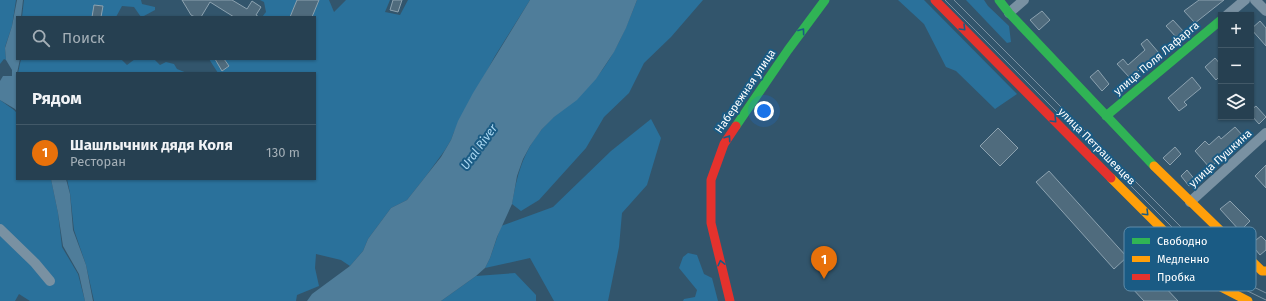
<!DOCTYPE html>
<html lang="ru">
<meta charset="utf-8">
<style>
:root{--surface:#264051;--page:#324b5b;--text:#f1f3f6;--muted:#a4afb7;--line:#425968;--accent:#b7c4cc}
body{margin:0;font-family:"Fira Sans",sans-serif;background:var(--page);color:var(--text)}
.controls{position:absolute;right:12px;top:12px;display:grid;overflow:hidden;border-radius:0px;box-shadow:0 1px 3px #0004}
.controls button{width:36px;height:36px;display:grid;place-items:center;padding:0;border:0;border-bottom:1px solid var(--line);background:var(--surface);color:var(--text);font:20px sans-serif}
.you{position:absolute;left:764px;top:111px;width:14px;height:14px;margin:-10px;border:3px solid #fff;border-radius:50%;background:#1a73e8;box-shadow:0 0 0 6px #1a73e833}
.badge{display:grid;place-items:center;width:26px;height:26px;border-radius:50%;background:var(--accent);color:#fff;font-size:13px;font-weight:700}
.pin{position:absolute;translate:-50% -33px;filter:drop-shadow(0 1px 2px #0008)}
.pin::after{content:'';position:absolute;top:21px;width:14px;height:12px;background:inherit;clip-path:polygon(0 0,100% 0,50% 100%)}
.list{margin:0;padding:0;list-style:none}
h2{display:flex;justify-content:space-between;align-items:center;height:52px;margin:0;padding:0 16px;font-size:17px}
h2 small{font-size:13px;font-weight:400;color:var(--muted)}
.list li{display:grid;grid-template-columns:26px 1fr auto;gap:12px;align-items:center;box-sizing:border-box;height:56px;padding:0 16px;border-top:1px solid var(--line)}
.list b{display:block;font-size:15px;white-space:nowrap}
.list p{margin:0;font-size:13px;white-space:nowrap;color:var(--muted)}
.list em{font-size:13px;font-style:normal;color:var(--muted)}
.icon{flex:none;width:22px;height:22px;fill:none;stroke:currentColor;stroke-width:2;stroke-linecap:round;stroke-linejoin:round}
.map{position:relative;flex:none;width:1266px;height:301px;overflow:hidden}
.search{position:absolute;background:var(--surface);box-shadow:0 1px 3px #0004;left:16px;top:16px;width:300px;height:44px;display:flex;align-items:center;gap:10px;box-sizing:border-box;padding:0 14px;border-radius:0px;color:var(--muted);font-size:15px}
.panel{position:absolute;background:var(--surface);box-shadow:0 1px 3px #0004;left:16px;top:72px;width:300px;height:108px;border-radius:0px}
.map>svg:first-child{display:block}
.green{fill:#2a719b}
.water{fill:#4f7d9a}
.building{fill:#4f6b7d;stroke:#8ca2b0}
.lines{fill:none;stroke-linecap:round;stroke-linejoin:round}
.street{stroke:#7991a2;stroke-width:10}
.fast{stroke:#30b455;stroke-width:9}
.slow{stroke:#ff9f0a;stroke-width:9}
.jam{stroke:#e5322d;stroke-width:9}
.tram{stroke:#7a91a2;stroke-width:1}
.oneway{stroke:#1a5b84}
.labels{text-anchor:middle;stroke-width:4;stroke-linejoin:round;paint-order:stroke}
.street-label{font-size:11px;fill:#fff;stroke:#1a5b84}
.water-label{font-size:12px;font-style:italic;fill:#abd9f3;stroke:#1a5b84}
.key{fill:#1a5b84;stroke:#5f8ca9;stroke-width:1}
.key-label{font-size:11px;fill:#fff}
</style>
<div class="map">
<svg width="1266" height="301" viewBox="0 0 1266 301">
<rect width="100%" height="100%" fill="#32556c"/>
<path class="green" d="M0,0H16L12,26L5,47L6,60L4,59L0,64Z
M24,0H141L142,4L155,7V10L142,17H141L134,7L122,6L116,17H22Z
M260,0H297L290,17H262L266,12L264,2Z
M319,0H329L334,12L346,0H390L385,12L400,15L408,0H530L495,56L454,132L451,140L445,150L426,176L407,200L391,208L368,239L363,251L350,266L341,260L316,254L315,268L319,286L297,295L296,301H94L86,265L74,230L70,193L67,179H315V73H218L209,59H315V17H312Z
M637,0H703L671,37L644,63L629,93L604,117L586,148L539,200L521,211L512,204C517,175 523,152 542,129C558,110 580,97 596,78C615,55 626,28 637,0Z
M898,0H924L1017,94L995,109L956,71L946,67L924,24Z
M966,0H984L988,6L1009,26L1011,42L1007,43Z
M21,59H121L127,65L135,59H154L160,65L166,62L174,64L177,69L187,73H18Z
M0,100L14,110L17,113V179H51L58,213L62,247L78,274L85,301H30L19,294L15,301H0Z
M651,119L661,138L647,185L622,213L619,247L608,301H554L530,258L485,268L490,258L501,226L553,207L611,151Z
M688,253L697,255L704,274L712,278L718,301H683L684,299L695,297L697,290L679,268L683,257Z
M515,273L536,295V301H441L476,276Z"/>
<path class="water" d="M17,0H23L21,17H17V59H20L17,73V112L15,109L0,100V81L3,76H12V70L6,60L5,48L12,26Z
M530,0H637L626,28L614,52L596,79L577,100L554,117L542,129L530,146L523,159L517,176L512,204L497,237L490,258L485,268L476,276L441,301H307L312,294L350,266L363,251L368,239L391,208L407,200L441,157L451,140L458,121L473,93Z
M51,179H66L70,194L73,230L86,265L93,301H85L79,274L63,246L58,213Z"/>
<path class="building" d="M182,0H232L247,9L252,1L261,7L256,15L259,17H234L210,2L201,17H195L191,15Z
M297,0H319L312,17H290Z
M393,0H402L398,12L390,10Z
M1199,0H1224L1195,23L1184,11Z
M94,5L103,6L101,17H92Z
M1042,11L1050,20L1039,30L1030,20Z
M1173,20L1184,32L1177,38L1166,26Z
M1260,21L1266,28V46L1251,29Z
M1147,39L1159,53L1130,78L1117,64L1123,59L1128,65L1145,50L1141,44Z
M1215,58L1221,65V75L1216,80L1205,67Z
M215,59H224L229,66L222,71Z
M1098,70L1109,84L1102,91L1090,77Z
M1192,77L1201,88L1184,102L1187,105L1179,111L1168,98Z
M1256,106L1266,117L1259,124L1251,115V110Z
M1235,127L1244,137L1224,157L1223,156L1210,168L1195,151L1205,141L1209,145L1219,136L1221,139Z
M998,128L1018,148L1000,166L980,146Z
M1175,147L1181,154L1170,165L1163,158Z
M1266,165V188L1255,176Z
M1187,170L1196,181L1189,186L1181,176Z
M1049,171L1127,257L1114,269L1036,182Z
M1230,201L1250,221L1240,231L1220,209Z
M1261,236L1266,241V250L1260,255L1251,244Z
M1149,270L1178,301H1144L1131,287Z"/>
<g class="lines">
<path class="street" d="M1255,0L1266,11
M1009,13L1024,0
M1227,15L1245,0
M1190,202L1266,133
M0,229L35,263L50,281"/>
<path class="fast" d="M999,0L1009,13L1154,166
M1106,116L1221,20
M736,126L788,50L825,0"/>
<path class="slow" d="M1154,166L1262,271H1266
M1111,178L1219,286L1248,301"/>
<path class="jam" d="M935,0L1111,178
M730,301L711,223V180L724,144L736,126"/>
<path class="tram" d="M945,0L1225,280L1266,300
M954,0L1229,275L1266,293"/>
</g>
<defs><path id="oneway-chevron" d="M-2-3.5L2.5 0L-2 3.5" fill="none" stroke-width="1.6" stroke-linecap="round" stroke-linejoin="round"/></defs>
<g class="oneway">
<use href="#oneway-chevron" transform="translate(963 28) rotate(45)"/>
<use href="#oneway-chevron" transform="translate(802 31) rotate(-54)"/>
<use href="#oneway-chevron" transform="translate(1054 120) rotate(45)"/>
<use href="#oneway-chevron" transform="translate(728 138) rotate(-56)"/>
<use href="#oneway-chevron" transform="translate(1146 213) rotate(45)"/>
<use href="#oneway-chevron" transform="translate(721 263) rotate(-103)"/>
</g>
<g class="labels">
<g class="street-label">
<text transform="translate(1156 58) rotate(-40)" y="4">улица Поля Лафарга</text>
<text transform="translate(745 91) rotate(-56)" y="4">Набережная улица</text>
<text transform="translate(1097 146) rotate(45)" y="4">улица Петрашевцев</text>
<text transform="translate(1220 158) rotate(-42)" y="4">улица Пушкина</text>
</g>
<g class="water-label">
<text transform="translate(479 147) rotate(-54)" y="4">Ural River</text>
</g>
</g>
<rect x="1124" y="227" width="132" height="64" rx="6" class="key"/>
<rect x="1132" y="238" width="18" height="6" fill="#30b455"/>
<rect x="1132" y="256" width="18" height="6" fill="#ff9f0a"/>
<rect x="1132" y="274" width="18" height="6" fill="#e5322d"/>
<g class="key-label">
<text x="1157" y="245">Свободно</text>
<text x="1157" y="263">Медленно</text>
<text x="1157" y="281">Пробка</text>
</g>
</svg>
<div class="controls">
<button>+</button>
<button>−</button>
<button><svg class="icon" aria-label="layers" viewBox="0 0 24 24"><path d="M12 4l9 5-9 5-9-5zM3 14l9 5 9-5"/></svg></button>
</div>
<div class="you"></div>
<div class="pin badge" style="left:824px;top:279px;background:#e8710a">1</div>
<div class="search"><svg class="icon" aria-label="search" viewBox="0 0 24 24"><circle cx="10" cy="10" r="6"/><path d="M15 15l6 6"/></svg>Поиск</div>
<section class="panel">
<h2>Рядом<small></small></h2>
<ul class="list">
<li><span class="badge" style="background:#e8710a">1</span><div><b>Шашлычник дядя Коля</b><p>Ресторан</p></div><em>130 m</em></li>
</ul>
</section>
</div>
